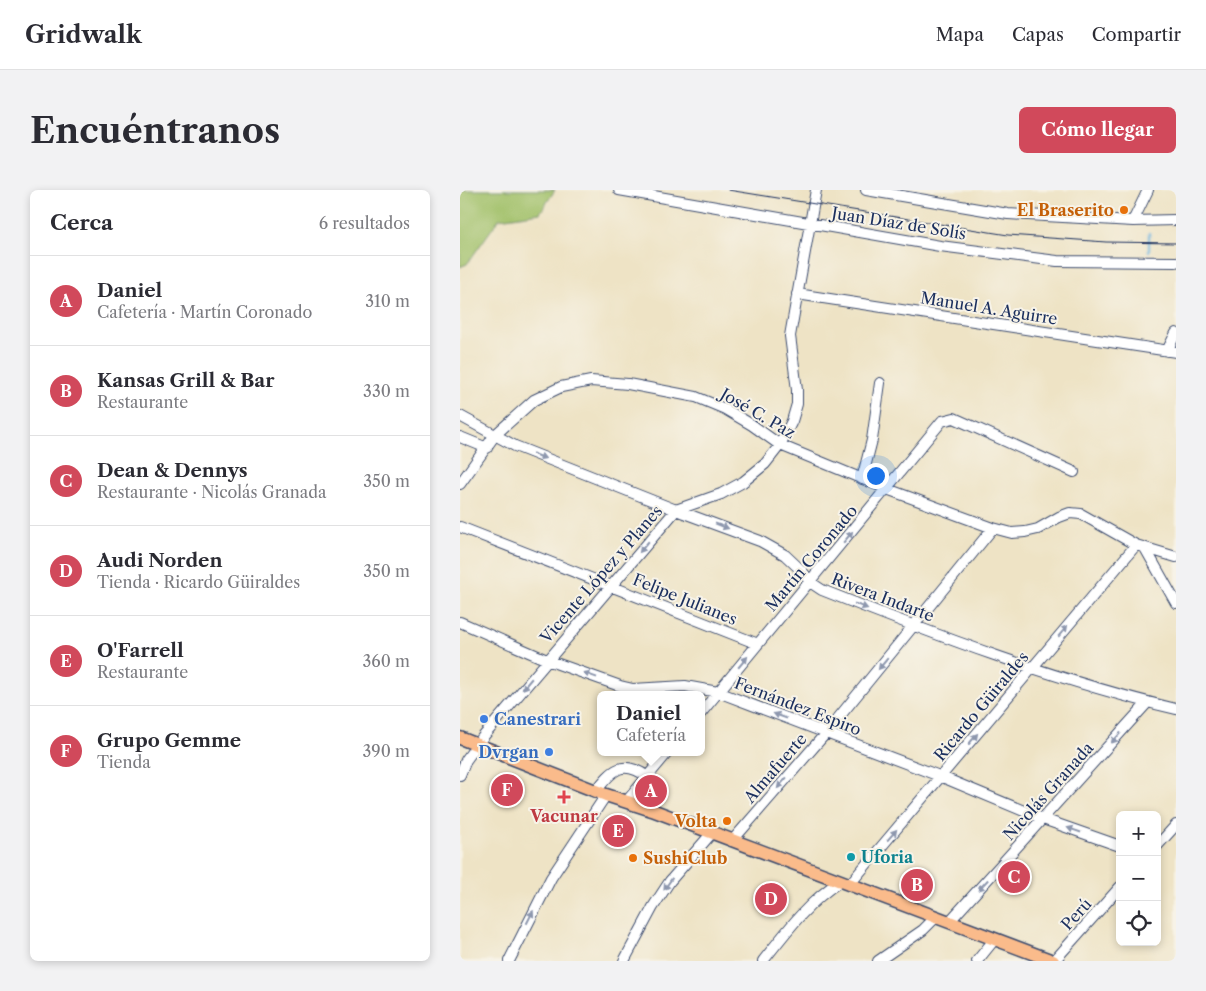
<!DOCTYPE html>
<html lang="es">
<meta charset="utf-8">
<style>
:root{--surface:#fff;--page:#f2f2f3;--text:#2b2b33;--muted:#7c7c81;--line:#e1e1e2;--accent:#d1495b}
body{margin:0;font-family:"Libre Caslon Text",serif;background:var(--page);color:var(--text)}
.controls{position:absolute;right:15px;bottom:15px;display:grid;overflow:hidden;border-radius:8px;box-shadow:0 2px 8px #0003}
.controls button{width:45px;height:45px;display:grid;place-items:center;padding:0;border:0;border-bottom:1px solid var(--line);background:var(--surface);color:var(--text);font:25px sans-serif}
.you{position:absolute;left:415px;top:285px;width:18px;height:18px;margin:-12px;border:4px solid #fff;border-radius:50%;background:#1a73e8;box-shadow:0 0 0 8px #1a73e833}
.badge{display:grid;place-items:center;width:32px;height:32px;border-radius:50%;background:var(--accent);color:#fff;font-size:16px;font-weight:700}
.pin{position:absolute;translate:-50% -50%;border:2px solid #fff;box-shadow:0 1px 5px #0006}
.popup{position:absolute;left:137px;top:501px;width:108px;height:65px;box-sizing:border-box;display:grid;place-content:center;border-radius:8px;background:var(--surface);filter:drop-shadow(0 1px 4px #0005);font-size:16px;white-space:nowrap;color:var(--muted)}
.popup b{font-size:19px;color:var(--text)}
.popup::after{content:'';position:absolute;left:50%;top:100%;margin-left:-10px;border:10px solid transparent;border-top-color:var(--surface)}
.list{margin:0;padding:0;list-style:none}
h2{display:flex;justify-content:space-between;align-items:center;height:65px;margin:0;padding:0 20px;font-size:21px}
h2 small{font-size:16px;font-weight:400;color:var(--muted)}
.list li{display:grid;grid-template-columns:32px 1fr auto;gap:15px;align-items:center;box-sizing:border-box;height:90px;padding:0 20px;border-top:1px solid var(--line)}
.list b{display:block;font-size:19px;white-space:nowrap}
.list p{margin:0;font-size:16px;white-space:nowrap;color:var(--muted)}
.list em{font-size:16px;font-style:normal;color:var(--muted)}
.icon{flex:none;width:28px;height:28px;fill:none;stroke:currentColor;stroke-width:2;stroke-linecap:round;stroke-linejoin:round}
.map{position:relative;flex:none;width:716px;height:771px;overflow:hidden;border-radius:8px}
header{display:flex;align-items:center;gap:30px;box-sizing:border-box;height:70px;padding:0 25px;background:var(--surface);border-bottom:1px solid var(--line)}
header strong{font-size:24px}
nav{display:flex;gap:28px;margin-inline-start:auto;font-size:18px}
.intro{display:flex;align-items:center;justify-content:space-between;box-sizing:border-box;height:120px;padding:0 30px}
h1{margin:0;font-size:35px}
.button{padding:12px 22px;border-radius:8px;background:var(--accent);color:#fff;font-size:18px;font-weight:700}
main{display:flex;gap:30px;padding:0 30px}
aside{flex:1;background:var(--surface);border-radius:8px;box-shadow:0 2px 8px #0003}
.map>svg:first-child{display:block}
.green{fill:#a0c068;stroke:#5e7863}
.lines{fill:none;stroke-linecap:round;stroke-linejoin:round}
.stream{stroke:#63b1dc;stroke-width:2.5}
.minor-casing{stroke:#3b4a6d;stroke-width:12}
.major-casing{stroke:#3b4a6d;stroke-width:15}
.minor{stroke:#fff;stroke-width:10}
.major{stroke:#fabb8b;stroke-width:12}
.tram{stroke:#1b2f5e;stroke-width:1}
.oneway{fill:#8d97ae}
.food-dot{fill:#e8710a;stroke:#f7f3e8;stroke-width:2}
.shop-dot{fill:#3f7fe0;stroke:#f7f3e8;stroke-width:2}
.health-dot{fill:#e0444e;stroke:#f7f3e8;stroke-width:2}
.culture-dot{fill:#0f9aa8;stroke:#f7f3e8;stroke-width:2}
.labels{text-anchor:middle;stroke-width:4;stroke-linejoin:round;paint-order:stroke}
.food-label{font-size:16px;font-weight:bold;fill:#c56008;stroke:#f7f3e8;text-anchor:end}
.street-label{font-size:16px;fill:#1b2f5e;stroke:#f7f3e8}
.shop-label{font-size:16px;font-weight:bold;fill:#366cbe;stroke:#f7f3e8;text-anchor:start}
.health-label{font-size:16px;font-weight:bold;fill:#be3a42;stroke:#f7f3e8}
.culture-label{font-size:16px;font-weight:bold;fill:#0d838f;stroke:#f7f3e8;text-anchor:start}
</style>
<header>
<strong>Gridwalk</strong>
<nav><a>Mapa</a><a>Capas</a><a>Compartir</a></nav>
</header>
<div class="intro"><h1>Encuéntranos</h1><a class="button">Cómo llegar</a></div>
<main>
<aside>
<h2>Cerca<small>6 resultados</small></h2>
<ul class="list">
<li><span class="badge">A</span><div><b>Daniel</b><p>Cafetería · Martín Coronado</p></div><em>310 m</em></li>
<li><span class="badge">B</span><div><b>Kansas Grill &amp; Bar</b><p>Restaurante</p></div><em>330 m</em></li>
<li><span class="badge">C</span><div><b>Dean &amp; Dennys</b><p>Restaurante · Nicolás Granada</p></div><em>350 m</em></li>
<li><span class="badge">D</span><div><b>Audi Norden</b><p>Tienda · Ricardo Güiraldes</p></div><em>350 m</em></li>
<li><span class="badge">E</span><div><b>O'Farrell</b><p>Restaurante</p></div><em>360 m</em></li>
<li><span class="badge">F</span><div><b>Grupo Gemme</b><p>Tienda</p></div><em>390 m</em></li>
</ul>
</aside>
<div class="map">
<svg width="716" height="771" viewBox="0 0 716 771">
<rect width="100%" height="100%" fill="#f7f3e8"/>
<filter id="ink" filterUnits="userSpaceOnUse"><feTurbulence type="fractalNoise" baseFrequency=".02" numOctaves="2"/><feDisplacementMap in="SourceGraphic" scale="10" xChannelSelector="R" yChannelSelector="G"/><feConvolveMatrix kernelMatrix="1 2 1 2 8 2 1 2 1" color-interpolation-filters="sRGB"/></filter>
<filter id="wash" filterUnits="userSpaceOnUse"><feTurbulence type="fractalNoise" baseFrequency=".0096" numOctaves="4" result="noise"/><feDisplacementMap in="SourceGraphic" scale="20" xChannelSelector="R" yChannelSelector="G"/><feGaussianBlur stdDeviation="1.12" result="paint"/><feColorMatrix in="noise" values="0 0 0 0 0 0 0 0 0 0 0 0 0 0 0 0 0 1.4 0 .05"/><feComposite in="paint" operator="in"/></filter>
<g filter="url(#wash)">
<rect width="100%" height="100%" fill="#eee3c5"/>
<path class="green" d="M0,0H95L80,23L39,29L7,74L0,77Z"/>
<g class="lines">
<path class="stream" d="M689,61V43"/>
</g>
</g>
<g filter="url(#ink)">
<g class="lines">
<g class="minor-casing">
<path id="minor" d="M159,0L480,56L597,71L716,72
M406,0L548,24L673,31L716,30
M673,31L688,0
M337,104L716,162
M707,161L716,143
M0,226L55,256L216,320L300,351L325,365L342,381L350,392L362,400C478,446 594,490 716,519
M0,247L27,258
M402,289L412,250L420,193
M0,294L35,245L74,210L101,197L131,191L168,194L236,207L265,219L292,235L320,255L427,299L533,338L552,343L565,342L578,339L599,327L610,323L621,324L676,355L716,367
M0,337L298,454
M685,358L716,413
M0,432L87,470L160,496L173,499L225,496L258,502L482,587L583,629L660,656
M241,523L482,231L494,228L614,282
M0,585L6,570L22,548L216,320L261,304L283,292L305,274L320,255L332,231L337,214V200L330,146L356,0
M136,601C153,579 162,569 188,587
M166,612L208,562
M272,651L366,543L533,338
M697,656L716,635
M389,695L676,355
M489,732L688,512
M49,771L91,688L146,605
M164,771L193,717L210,691L251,644
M303,771C326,742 348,712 379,692
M418,771L463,740L476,727
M517,771L534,750
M594,771L660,697"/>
</g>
<g class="major-casing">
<path id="major" d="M0,548L146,605L192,620L593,771"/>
</g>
<use href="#minor" class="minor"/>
<use href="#major" class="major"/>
<path class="tram" d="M268,0L548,45L646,52L716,53"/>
</g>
<defs><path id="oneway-solid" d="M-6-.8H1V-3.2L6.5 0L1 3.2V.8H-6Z" transform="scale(1.25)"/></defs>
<g class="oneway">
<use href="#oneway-solid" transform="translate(79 266) rotate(22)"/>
<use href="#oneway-solid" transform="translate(262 336) rotate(21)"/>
<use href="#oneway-solid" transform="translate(388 347) rotate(-50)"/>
<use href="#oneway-solid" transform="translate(184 357) rotate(130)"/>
<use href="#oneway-solid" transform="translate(401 416) rotate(21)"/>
<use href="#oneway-solid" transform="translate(603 441) rotate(-50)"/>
<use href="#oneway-solid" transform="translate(283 472) rotate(-50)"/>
<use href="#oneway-solid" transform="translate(423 474) rotate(130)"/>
<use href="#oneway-solid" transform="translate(130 485) rotate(-160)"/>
<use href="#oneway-solid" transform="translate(67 494) rotate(130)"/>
<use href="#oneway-solid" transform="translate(320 526) rotate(-159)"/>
<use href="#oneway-solid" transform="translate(656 548) rotate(132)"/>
<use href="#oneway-solid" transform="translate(513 549) rotate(-50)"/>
<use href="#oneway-solid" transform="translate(322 593) rotate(131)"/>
<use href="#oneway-solid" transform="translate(614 640) rotate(-161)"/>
<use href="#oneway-solid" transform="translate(432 645) rotate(-49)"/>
<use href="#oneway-solid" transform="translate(208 694) rotate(125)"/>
<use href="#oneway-solid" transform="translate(523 695) rotate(133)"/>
<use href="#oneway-solid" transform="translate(70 727) rotate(-63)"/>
</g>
</g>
<g class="food-dot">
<circle cx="664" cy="20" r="5"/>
<circle cx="267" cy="631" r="5"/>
<circle cx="173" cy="668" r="5"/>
</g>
<g class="shop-dot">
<circle cx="24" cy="529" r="5"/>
<circle cx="89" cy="562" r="5"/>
</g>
<path class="health-dot" d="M101.5 599.5h5v5h5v5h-5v5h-5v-5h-5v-5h5z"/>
<circle class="culture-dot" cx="391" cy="667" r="5"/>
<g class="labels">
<g class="food-label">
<text x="654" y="26">El Braserito</text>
<text x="257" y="637">Volta</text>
<text x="183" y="674" text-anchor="start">SushiClub</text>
</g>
<g class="street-label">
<text transform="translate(439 33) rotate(9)" y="6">Juan Díaz de Solís</text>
<text transform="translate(529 118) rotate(9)" y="6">Manuel A. Aguirre</text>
<text transform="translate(298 223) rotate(30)" y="6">José C. Paz</text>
<text transform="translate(351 368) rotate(-50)" y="6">Martín Coronado</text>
<text transform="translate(141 384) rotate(-49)" y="6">Vicente López y Planes</text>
<text transform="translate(423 407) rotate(21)" y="6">Rivera Indarte</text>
<text transform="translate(225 409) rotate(22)" y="6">Felipe Julianes</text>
<text transform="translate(338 516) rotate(21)" y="6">Fernández Espiro</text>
<text transform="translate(521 516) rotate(-50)" y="6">Ricardo Güiraldes</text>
<text transform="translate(315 578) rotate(-49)" y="6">Almafuerte</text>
<text transform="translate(588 601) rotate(-48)" y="6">Nicolás Granada</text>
<text transform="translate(616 724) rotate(-48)" y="6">Perú</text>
</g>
<g class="shop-label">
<text x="34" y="535">Canestrari</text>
<text x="79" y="568" text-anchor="end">Dvrgan</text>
</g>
<g class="health-label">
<text x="104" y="632">Vacunar</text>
</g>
<g class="culture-label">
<text x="401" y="673">Uforia</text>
</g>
</g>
</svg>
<div class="controls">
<button>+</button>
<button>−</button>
<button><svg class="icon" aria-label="locate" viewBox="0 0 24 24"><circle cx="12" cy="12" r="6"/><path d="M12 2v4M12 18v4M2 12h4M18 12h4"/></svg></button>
</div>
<div class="you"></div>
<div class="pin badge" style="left:191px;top:601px">A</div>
<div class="popup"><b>Daniel</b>Cafetería</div>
<div class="pin badge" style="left:457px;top:695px">B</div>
<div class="pin badge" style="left:554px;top:687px">C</div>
<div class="pin badge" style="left:311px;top:709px">D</div>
<div class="pin badge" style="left:158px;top:641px">E</div>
<div class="pin badge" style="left:47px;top:600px">F</div>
</div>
</main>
